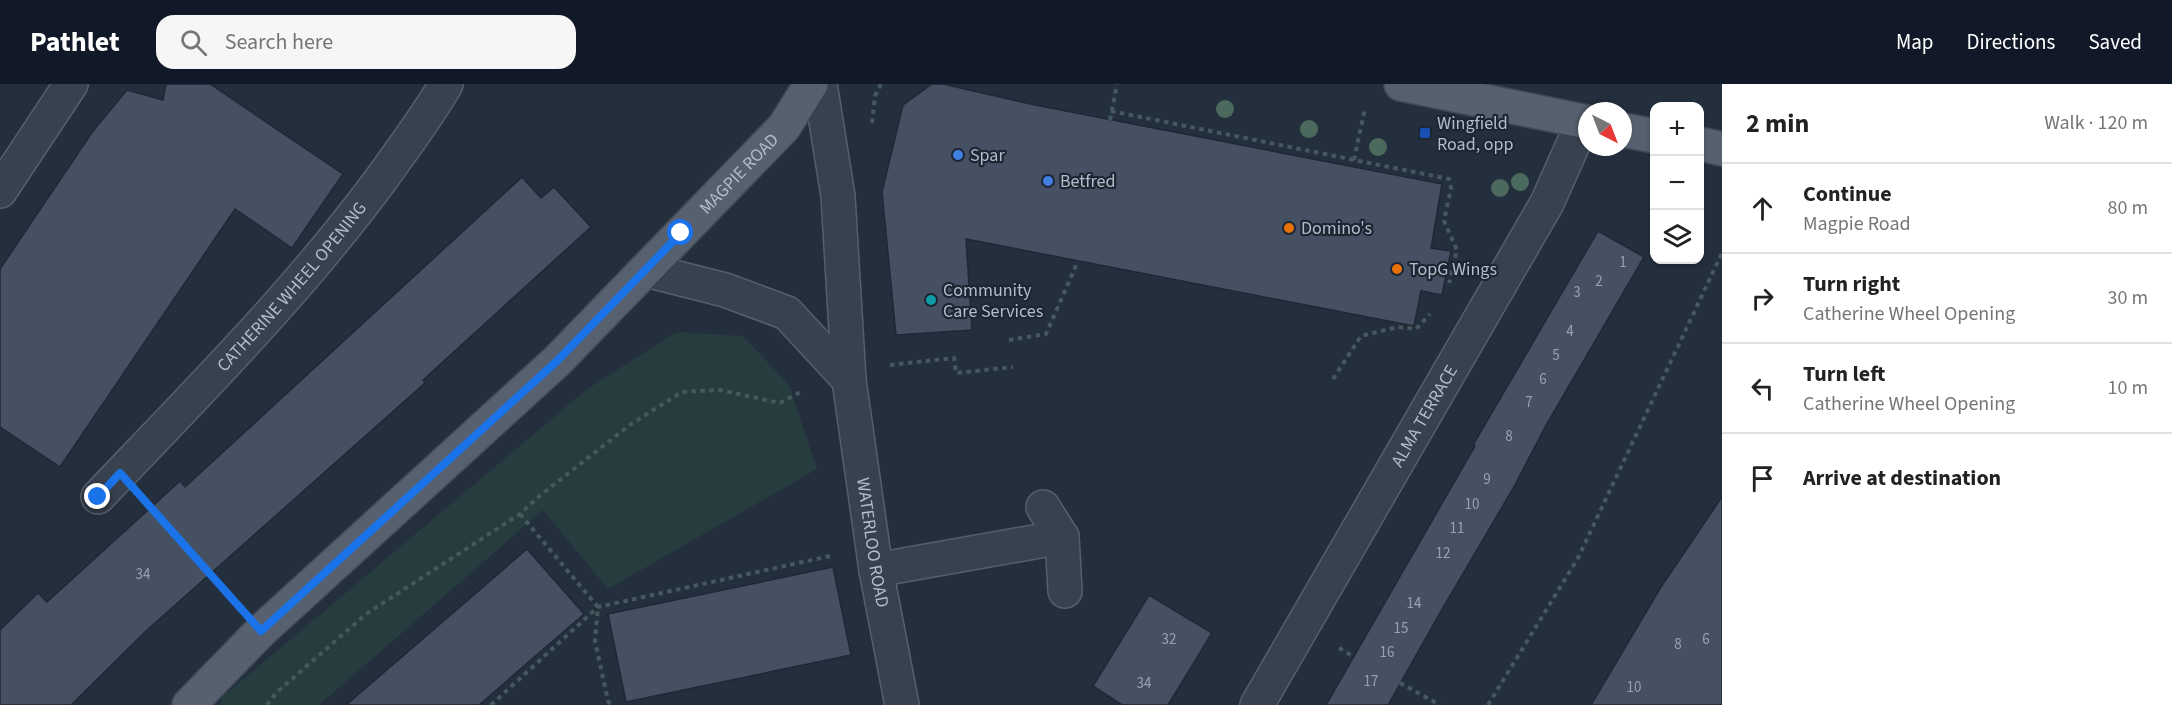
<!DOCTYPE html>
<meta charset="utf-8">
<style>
:root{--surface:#fff;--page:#f6f6f6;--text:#222;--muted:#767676;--line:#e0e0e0;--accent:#111827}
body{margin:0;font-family:"Source Sans 3",sans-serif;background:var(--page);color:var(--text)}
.controls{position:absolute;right:18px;top:18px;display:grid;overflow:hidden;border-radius:12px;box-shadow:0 2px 4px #0004}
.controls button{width:54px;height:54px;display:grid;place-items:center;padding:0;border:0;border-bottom:2px solid var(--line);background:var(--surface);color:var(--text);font:30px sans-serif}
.compass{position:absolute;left:1578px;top:18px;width:54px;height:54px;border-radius:50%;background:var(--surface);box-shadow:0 2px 4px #0004;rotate:138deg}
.stop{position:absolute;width:18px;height:18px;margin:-14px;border:4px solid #1a73e8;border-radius:50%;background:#fff}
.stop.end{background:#1a73e8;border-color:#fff;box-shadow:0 2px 6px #0008}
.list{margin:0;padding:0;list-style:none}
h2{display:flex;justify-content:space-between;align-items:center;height:78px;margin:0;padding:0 24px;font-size:26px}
h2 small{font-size:20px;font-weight:400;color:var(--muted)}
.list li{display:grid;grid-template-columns:39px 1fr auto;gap:18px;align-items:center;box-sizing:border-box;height:90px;padding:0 24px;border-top:2px solid var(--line)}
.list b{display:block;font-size:22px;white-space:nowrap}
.list p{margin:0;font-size:20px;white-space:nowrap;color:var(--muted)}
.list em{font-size:20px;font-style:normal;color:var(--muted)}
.icon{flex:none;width:33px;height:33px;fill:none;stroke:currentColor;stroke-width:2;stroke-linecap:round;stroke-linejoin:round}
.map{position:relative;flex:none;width:1722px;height:621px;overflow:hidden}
header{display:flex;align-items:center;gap:36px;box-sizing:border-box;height:84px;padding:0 30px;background:var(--accent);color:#fff}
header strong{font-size:28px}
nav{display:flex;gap:33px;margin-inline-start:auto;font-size:21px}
.search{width:420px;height:54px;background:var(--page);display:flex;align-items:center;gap:15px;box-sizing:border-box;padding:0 21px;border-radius:18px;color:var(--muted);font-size:22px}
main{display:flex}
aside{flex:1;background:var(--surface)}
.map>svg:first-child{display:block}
.green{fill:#263c3f}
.building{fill:#455162;stroke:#1f2835;stroke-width:1.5}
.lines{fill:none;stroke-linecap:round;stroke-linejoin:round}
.minor-casing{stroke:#565f6c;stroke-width:36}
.major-casing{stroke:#414a57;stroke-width:36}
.path{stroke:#44595c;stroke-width:4;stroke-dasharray:4.5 4.5;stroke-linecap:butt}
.minor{stroke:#38414e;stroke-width:33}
.major{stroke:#56606e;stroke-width:33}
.tree{fill:#4b6a5d}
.route{stroke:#1a73e8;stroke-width:8}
.transit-dot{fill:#1a4fb4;stroke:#1d2633;stroke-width:2}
.shop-dot{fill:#3f7fe0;stroke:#1d2633;stroke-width:2}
.food-dot{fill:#e8710a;stroke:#1d2633;stroke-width:2}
.culture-dot{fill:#0f9aa8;stroke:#1d2633;stroke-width:2}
.labels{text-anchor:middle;stroke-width:4.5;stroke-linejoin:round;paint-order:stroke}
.number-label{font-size:15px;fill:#98a1af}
.poi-label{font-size:18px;fill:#b4bcc9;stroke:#1d2633;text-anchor:start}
.street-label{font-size:18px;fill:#b4bcc9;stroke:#1d2633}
</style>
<header>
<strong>Pathlet</strong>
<div class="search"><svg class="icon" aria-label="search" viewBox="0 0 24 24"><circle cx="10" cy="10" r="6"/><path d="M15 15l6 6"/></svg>Search here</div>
<nav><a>Map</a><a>Directions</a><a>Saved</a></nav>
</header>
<main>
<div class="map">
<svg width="1722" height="621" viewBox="0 0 1722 621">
<rect width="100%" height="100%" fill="#242f3e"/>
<path class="green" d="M676,248L743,252L789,301L817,385L608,505L543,426L319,621H221V614L586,306Z"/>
<path class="building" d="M166,0H210L343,90L292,164L235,125L60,383L0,343V185L93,47L127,6L163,16Z
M932,0H943L1035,21L1442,100L1431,164L1451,167L1442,211L1421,207L1414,242L966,155L972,246L896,251L882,108L903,21Z
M522,93L541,114L554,103L591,143L423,296L425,299L146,547L71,621H0V546L38,509L47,518L180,397L185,403Z
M1598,147L1644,173L1545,343L1515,401L1440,529L1388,621H1326L1475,362L1473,361Z
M1722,413V621H1591L1661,503Z
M527,465L584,530L479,621H346Z
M833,483L851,571L626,618L608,530Z
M1149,511L1212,549L1168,621H1122L1093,602Z"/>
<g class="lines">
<g class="minor-casing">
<g id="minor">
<path id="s1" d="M820,0L838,112L849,296L876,486L902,621"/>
<path d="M0,107L71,0"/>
<path d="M646,186L725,206L787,229L849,296"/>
<path id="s2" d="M98,413C196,310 298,208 382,94C404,63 427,33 446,0"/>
<path d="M1062,453L1065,507"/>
<path d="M876,486L1062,453L1043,423"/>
<path id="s3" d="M1257,621L1547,119L1583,38"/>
</g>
</g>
<g class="major-casing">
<g id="major">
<path d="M1401,0L1587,38"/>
<path d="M1623,46L1654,52"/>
<path d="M1700,60L1722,65"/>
<path id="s4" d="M189,621L261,547L557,277L784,43L811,0"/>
</g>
</g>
<path class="path" d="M1111,27L1449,95L1451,104L1444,137L1457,166L1449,199
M1110,36L1117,0
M872,39L875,12L881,0
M1354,76L1365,24
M1009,256L1046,250L1078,177
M890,281L954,274L956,289L1013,283
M1333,295L1361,252L1398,243L1416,245L1430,230
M150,422L233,515
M520,430L598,523L595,557L608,617L611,621
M1339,564L1354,573
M1400,599L1440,621
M267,621L276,609L366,530L520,430L537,414L631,340L682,308L720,306L780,319L802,307
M491,621L598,523L830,472
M1488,621L1578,474L1722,169"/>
<use href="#minor" class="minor"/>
<use href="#major" class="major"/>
</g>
<g class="tree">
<circle cx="1225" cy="25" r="9"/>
<circle cx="1309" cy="45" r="9"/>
<circle cx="1378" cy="63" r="9"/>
<circle cx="1520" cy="98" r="9"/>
<circle cx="1500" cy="104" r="9"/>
</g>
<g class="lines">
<path class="route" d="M98,413L120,389L261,547L557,277L681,149"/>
</g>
<rect class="transit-dot" x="1419" y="43" width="12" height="12" rx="3"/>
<g class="shop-dot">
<circle cx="958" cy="71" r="6"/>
<circle cx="1048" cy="97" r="6"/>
</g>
<g class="food-dot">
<circle cx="1289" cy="144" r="6"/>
<circle cx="1397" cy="185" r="6"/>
</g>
<circle class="culture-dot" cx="931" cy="216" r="6"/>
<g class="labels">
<g class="number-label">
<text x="1623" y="183">1</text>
<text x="1599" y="202">2</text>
<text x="1577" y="213">3</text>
<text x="1570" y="252">4</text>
<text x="1556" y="276">5</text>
<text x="1543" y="300">6</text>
<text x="1529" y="323">7</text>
<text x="1509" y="357">8</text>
<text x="1487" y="400">9</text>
<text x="1472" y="425">10</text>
<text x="1457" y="449">11</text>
<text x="1443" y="474">12</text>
<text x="143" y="495">34</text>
<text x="1414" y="524">14</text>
<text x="1401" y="549">15</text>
<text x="1169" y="560">32</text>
<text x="1706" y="560">6</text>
<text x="1678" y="565">8</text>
<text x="1387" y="573">16</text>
<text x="1371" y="602">17</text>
<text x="1144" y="604">34</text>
<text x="1634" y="608">10</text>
</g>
<g class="poi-label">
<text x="1437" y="45">Wingfield<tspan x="1437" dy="21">Road, opp</tspan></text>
<text x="970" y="77">Spar</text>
<text x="1060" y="103">Betfred</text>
<text x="1301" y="150">Domino's</text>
<text x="1409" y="191">TopG Wings</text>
<text x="943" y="212">Community<tspan x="943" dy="21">Care Services</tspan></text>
</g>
<g class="street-label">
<text dy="6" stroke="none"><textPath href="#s4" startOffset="765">MAGPIE ROAD</textPath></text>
<text dy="6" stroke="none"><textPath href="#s2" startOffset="286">CATHERINE WHEEL OPENING</textPath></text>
<text dy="6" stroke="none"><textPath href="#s3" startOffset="334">ALMA TERRACE</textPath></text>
<text dy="6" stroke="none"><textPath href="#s1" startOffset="462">WATERLOO ROAD</textPath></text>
</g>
</g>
</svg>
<div class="controls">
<button>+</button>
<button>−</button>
<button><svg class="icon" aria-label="layers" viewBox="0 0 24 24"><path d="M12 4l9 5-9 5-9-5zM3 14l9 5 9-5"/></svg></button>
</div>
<svg class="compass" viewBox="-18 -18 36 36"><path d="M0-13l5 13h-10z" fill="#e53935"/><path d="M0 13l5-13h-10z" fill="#767676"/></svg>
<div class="stop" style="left:681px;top:149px"></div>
<div class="stop end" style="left:98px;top:413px"></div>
</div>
<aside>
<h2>2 min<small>Walk · 120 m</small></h2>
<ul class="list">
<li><svg class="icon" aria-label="ahead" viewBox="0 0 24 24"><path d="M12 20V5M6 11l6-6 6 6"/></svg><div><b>Continue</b><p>Magpie Road</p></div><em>80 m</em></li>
<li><svg class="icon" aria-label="right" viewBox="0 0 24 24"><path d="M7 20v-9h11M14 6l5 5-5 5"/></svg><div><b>Turn right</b><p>Catherine Wheel Opening</p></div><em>30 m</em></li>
<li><svg class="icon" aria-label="left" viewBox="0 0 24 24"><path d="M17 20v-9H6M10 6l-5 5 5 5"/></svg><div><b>Turn left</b><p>Catherine Wheel Opening</p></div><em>10 m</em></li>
<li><svg class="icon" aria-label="arrive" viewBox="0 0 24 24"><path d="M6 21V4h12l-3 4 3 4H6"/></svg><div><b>Arrive at destination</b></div></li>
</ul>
</aside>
</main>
